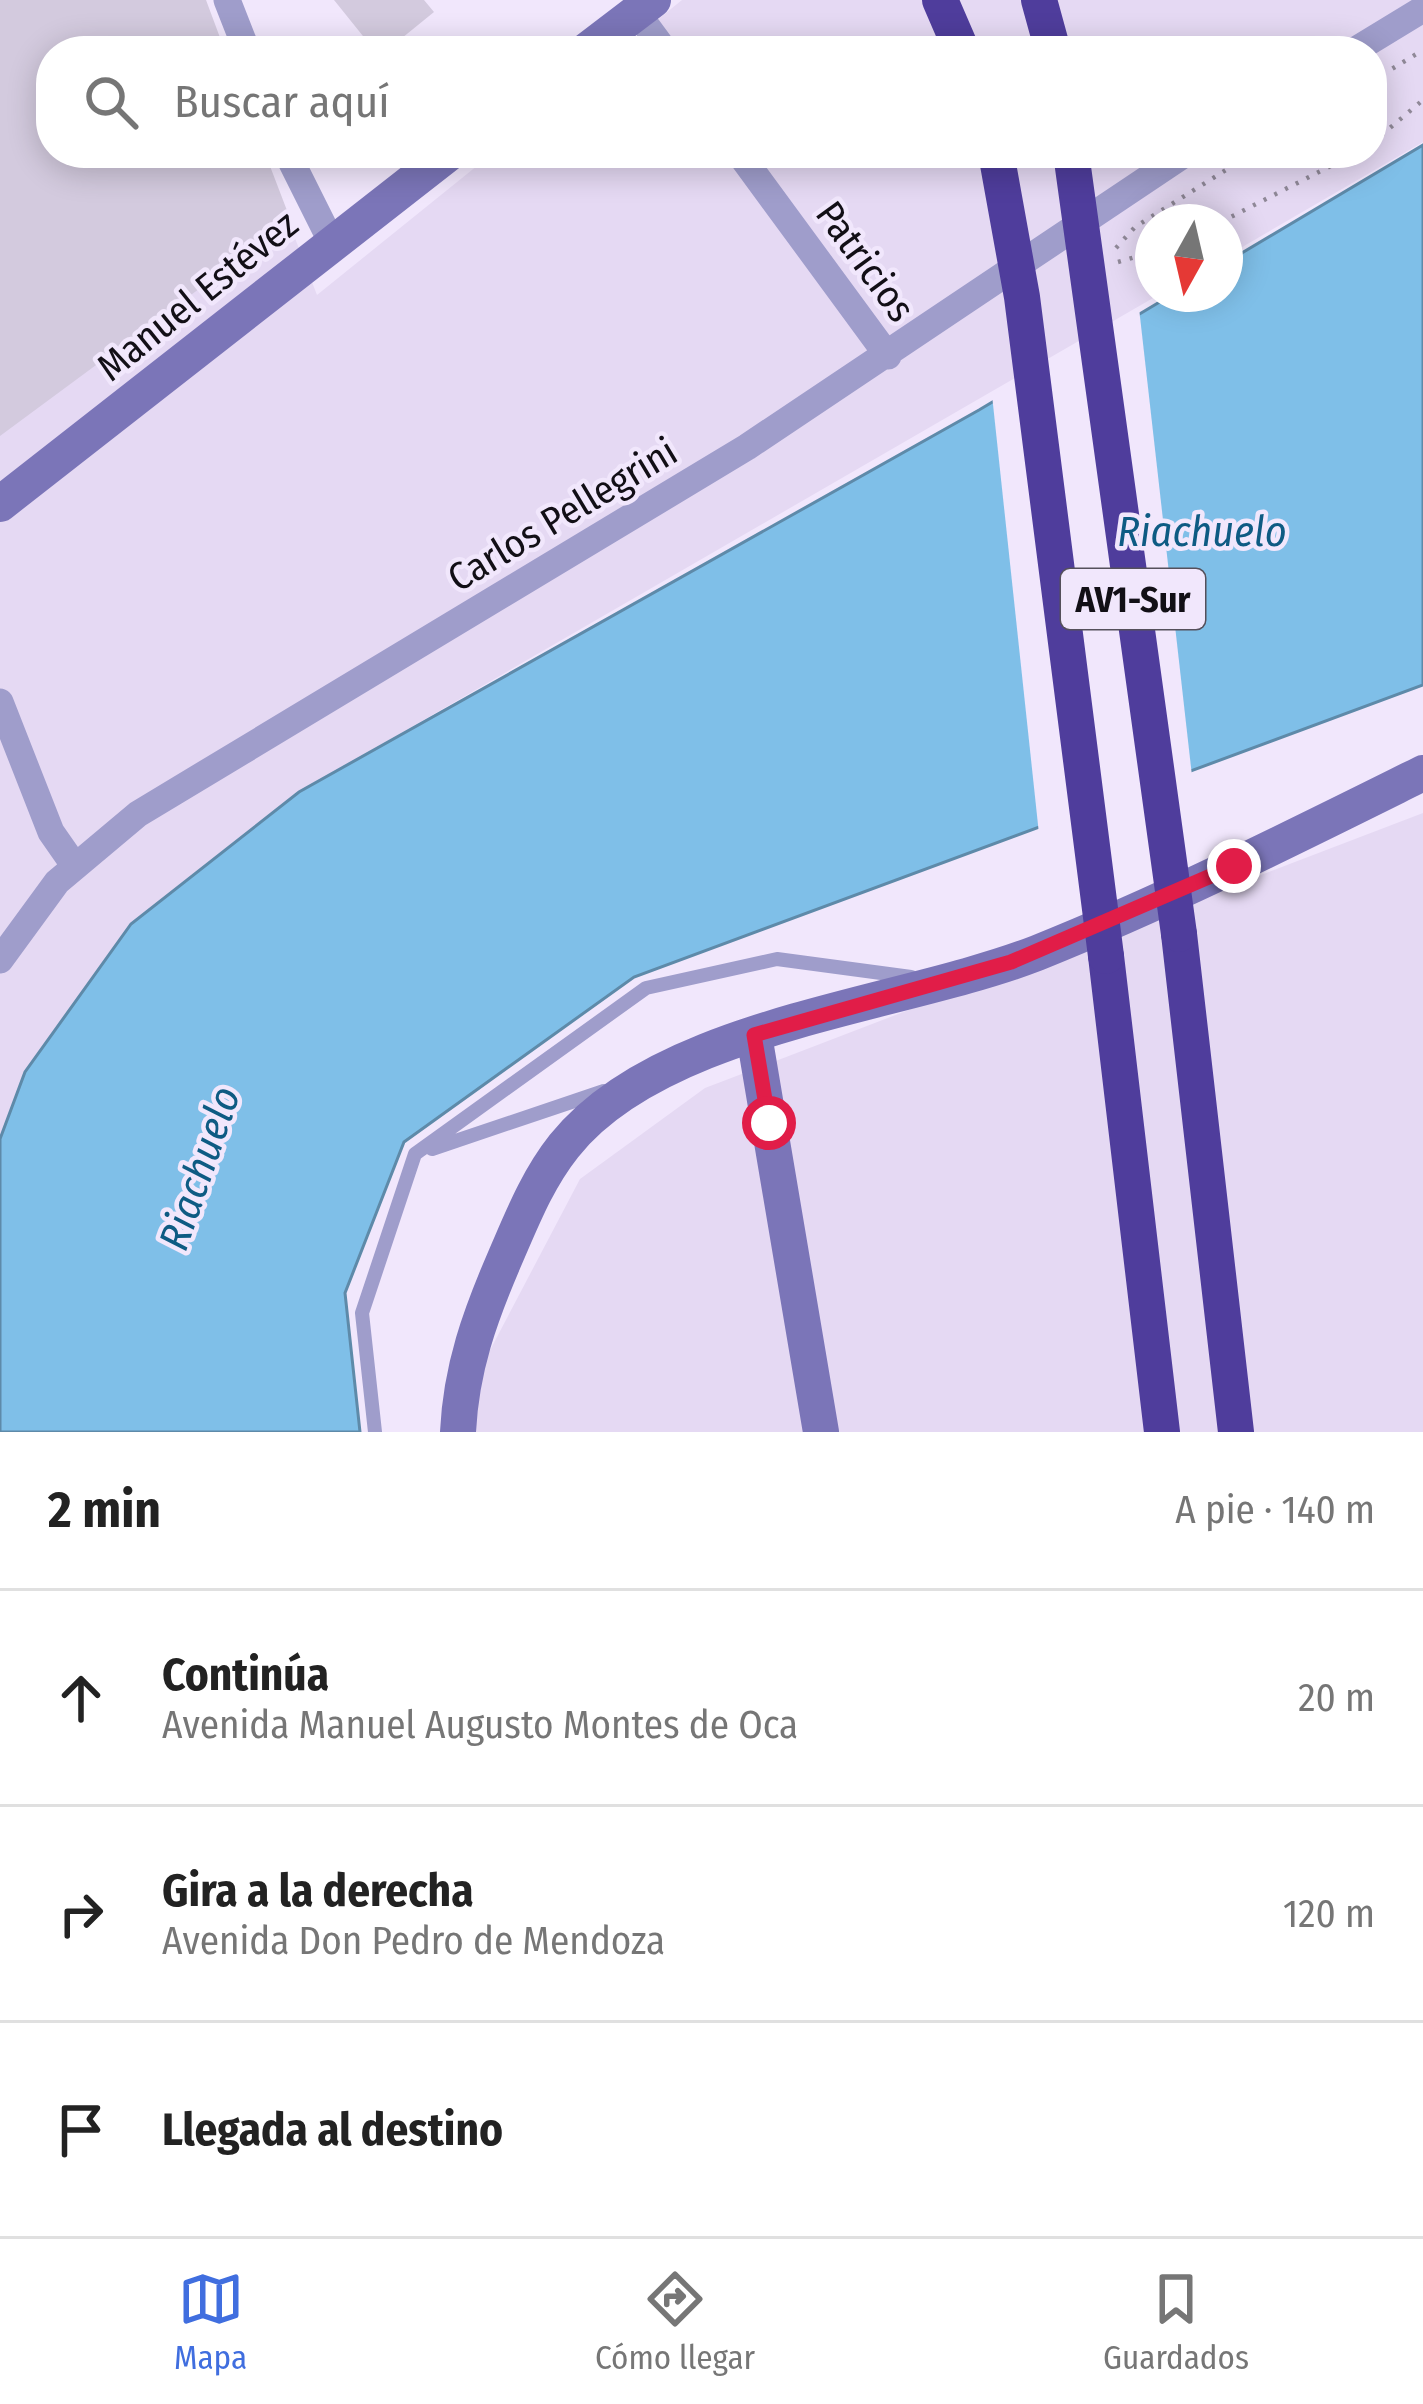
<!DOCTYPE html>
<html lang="es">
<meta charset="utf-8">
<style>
:root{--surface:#fff;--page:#f6f6f6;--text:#222;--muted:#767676;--line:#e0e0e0;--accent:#406edf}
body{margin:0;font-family:"Fira Sans Condensed",sans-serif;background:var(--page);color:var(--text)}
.compass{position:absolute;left:1135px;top:204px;width:108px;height:108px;border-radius:50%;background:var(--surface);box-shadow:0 6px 30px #0003;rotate:188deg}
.stop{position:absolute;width:36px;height:36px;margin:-27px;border:9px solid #e11d48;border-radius:50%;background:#fff}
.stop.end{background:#e11d48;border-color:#fff;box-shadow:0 3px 12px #0008}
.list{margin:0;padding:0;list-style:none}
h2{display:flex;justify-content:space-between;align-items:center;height:156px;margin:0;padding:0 48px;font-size:51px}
h2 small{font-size:39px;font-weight:400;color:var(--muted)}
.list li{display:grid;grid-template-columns:78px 1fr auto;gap:36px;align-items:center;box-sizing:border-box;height:216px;padding:0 48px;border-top:3px solid var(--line)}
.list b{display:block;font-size:45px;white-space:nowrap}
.list p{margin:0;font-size:39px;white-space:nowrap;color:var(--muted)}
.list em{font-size:39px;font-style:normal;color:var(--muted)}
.icon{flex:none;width:66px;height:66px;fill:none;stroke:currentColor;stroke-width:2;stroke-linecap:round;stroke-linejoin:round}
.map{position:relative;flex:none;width:1423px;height:1432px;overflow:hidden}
.search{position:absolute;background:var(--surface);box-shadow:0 6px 30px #0003;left:36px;right:36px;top:36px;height:132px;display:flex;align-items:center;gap:30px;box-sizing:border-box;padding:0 42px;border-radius:48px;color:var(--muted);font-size:45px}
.sheet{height:804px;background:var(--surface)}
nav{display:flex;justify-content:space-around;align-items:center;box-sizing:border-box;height:168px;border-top:3px solid var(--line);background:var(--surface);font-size:33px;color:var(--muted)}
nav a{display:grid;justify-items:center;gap:6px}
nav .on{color:var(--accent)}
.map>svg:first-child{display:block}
.built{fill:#e5d9f3}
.water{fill:#7fbfe8;stroke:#5e8aa9;stroke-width:3}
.pier{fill:#f1e7fc}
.building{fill:#d3cade}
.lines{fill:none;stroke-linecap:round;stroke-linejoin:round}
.path{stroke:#908998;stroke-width:4.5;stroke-dasharray:3 9;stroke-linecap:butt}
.service{stroke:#9f9dcb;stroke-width:14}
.minor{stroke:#9f9dcb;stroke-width:27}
.secondary{stroke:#7b75b8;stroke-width:36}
.motorway{stroke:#4f3d9c;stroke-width:36}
.motorway-bridge{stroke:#4f3d9c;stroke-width:36}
.route{stroke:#e11d48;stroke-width:15}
.labels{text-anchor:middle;stroke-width:9;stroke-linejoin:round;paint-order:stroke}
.shield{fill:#f1e7fc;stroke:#55505b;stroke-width:3}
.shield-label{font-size:36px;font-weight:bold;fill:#120f16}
.street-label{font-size:39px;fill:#120f16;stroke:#f1e7fc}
.water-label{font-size:42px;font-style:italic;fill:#0e5b83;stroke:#f1e7fc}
</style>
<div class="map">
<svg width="1423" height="1432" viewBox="0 0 1423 1432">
<rect width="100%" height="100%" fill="#f1e7fc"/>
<path class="built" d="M0,0L51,51V153H262L317,295L493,153H1372V51H619L682,0H1423V142L1225,257V222H1153V294H1160L299,792L25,1072L0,1139Z
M1423,813V1432H447L580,1179L705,1088Z"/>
<path class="water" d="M1423,145V685L634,977L404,1142L345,1293L360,1432H0V1139L25,1072L131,924L299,792L979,410L1173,294H1225V263Z"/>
<path class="pier" d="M1139,308L1192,776L1039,834L992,395Z"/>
<path class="building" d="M0,0H206L225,51H51V153H265L291,221L0,436Z
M334,0H424L434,12L386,51H375Z"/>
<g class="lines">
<path class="path" d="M1372,81L1423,50
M1372,143L1423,100
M1221,222L1356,153
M1116,248L1135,227L1253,153
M1118,262L1153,252"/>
<path class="service" d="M432,1149L604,1091
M375,1432L362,1313L415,1154L646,988L777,959L911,977"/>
<path class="minor" d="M227,0L247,51
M637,13L665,51
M1354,51L1423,9
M287,153L331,241
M739,153L888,356
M0,702L51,832L74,865
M0,960L57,882L138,814L747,447L1186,153"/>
<path class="secondary" d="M586,51L653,0
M0,504L449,153
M754,1035L821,1432
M458,1432C461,1368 480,1316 505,1258C522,1219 537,1180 564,1146C660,1025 898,1007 1037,953C1169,900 1296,836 1423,773"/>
<path class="motorway" d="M940,0L962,51
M1039,0L1053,51
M1179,934L1236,1432
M1106,956L1162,1432"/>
<path class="motorway-bridge" d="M996,153L1022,297L1106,956
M1071,153L1179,934"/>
</g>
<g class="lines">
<path class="route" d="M769,1123L754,1035L1011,962L1234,866"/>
</g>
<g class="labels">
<rect class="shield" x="1061" y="569" width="144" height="60" rx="9"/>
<g class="shield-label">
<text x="1133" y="612">AV1-Sur</text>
</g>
<g class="street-label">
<text transform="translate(866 261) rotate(54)" y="14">Patricios</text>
<text transform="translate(197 295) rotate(-39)" y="14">Manuel Estévez</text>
<text transform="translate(562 514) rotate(-31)" y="14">Carlos Pellegrini</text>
</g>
<g class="water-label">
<text x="1202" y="546">Riachuelo</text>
<text transform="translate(199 1168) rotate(-71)" y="15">Riachuelo</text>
</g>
</g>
</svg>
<svg class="compass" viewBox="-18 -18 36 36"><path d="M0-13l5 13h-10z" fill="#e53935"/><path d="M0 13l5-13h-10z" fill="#767676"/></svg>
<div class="stop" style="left:769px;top:1123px"></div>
<div class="stop end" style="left:1234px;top:866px"></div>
<div class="search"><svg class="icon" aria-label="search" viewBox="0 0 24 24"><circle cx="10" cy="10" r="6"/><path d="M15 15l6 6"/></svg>Buscar aquí</div>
</div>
<section class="sheet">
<h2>2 min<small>A pie · 140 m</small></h2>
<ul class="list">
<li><svg class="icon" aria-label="ahead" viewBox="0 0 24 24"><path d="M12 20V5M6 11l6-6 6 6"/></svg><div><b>Continúa</b><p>Avenida Manuel Augusto Montes de Oca</p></div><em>20 m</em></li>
<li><svg class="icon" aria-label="right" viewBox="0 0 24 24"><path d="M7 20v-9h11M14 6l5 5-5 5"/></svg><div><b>Gira a la derecha</b><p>Avenida Don Pedro de Mendoza</p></div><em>120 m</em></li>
<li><svg class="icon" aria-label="arrive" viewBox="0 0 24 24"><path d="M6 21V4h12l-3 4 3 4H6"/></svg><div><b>Llegada al destino</b></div></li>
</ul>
</section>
<nav>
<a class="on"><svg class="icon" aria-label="map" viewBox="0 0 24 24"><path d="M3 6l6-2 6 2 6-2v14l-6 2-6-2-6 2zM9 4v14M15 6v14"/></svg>Mapa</a>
<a><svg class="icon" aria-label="directions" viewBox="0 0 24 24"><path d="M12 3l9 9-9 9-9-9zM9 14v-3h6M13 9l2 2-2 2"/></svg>Cómo llegar</a>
<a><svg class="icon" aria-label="saved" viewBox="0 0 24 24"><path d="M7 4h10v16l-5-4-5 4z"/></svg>Guardados</a>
</nav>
